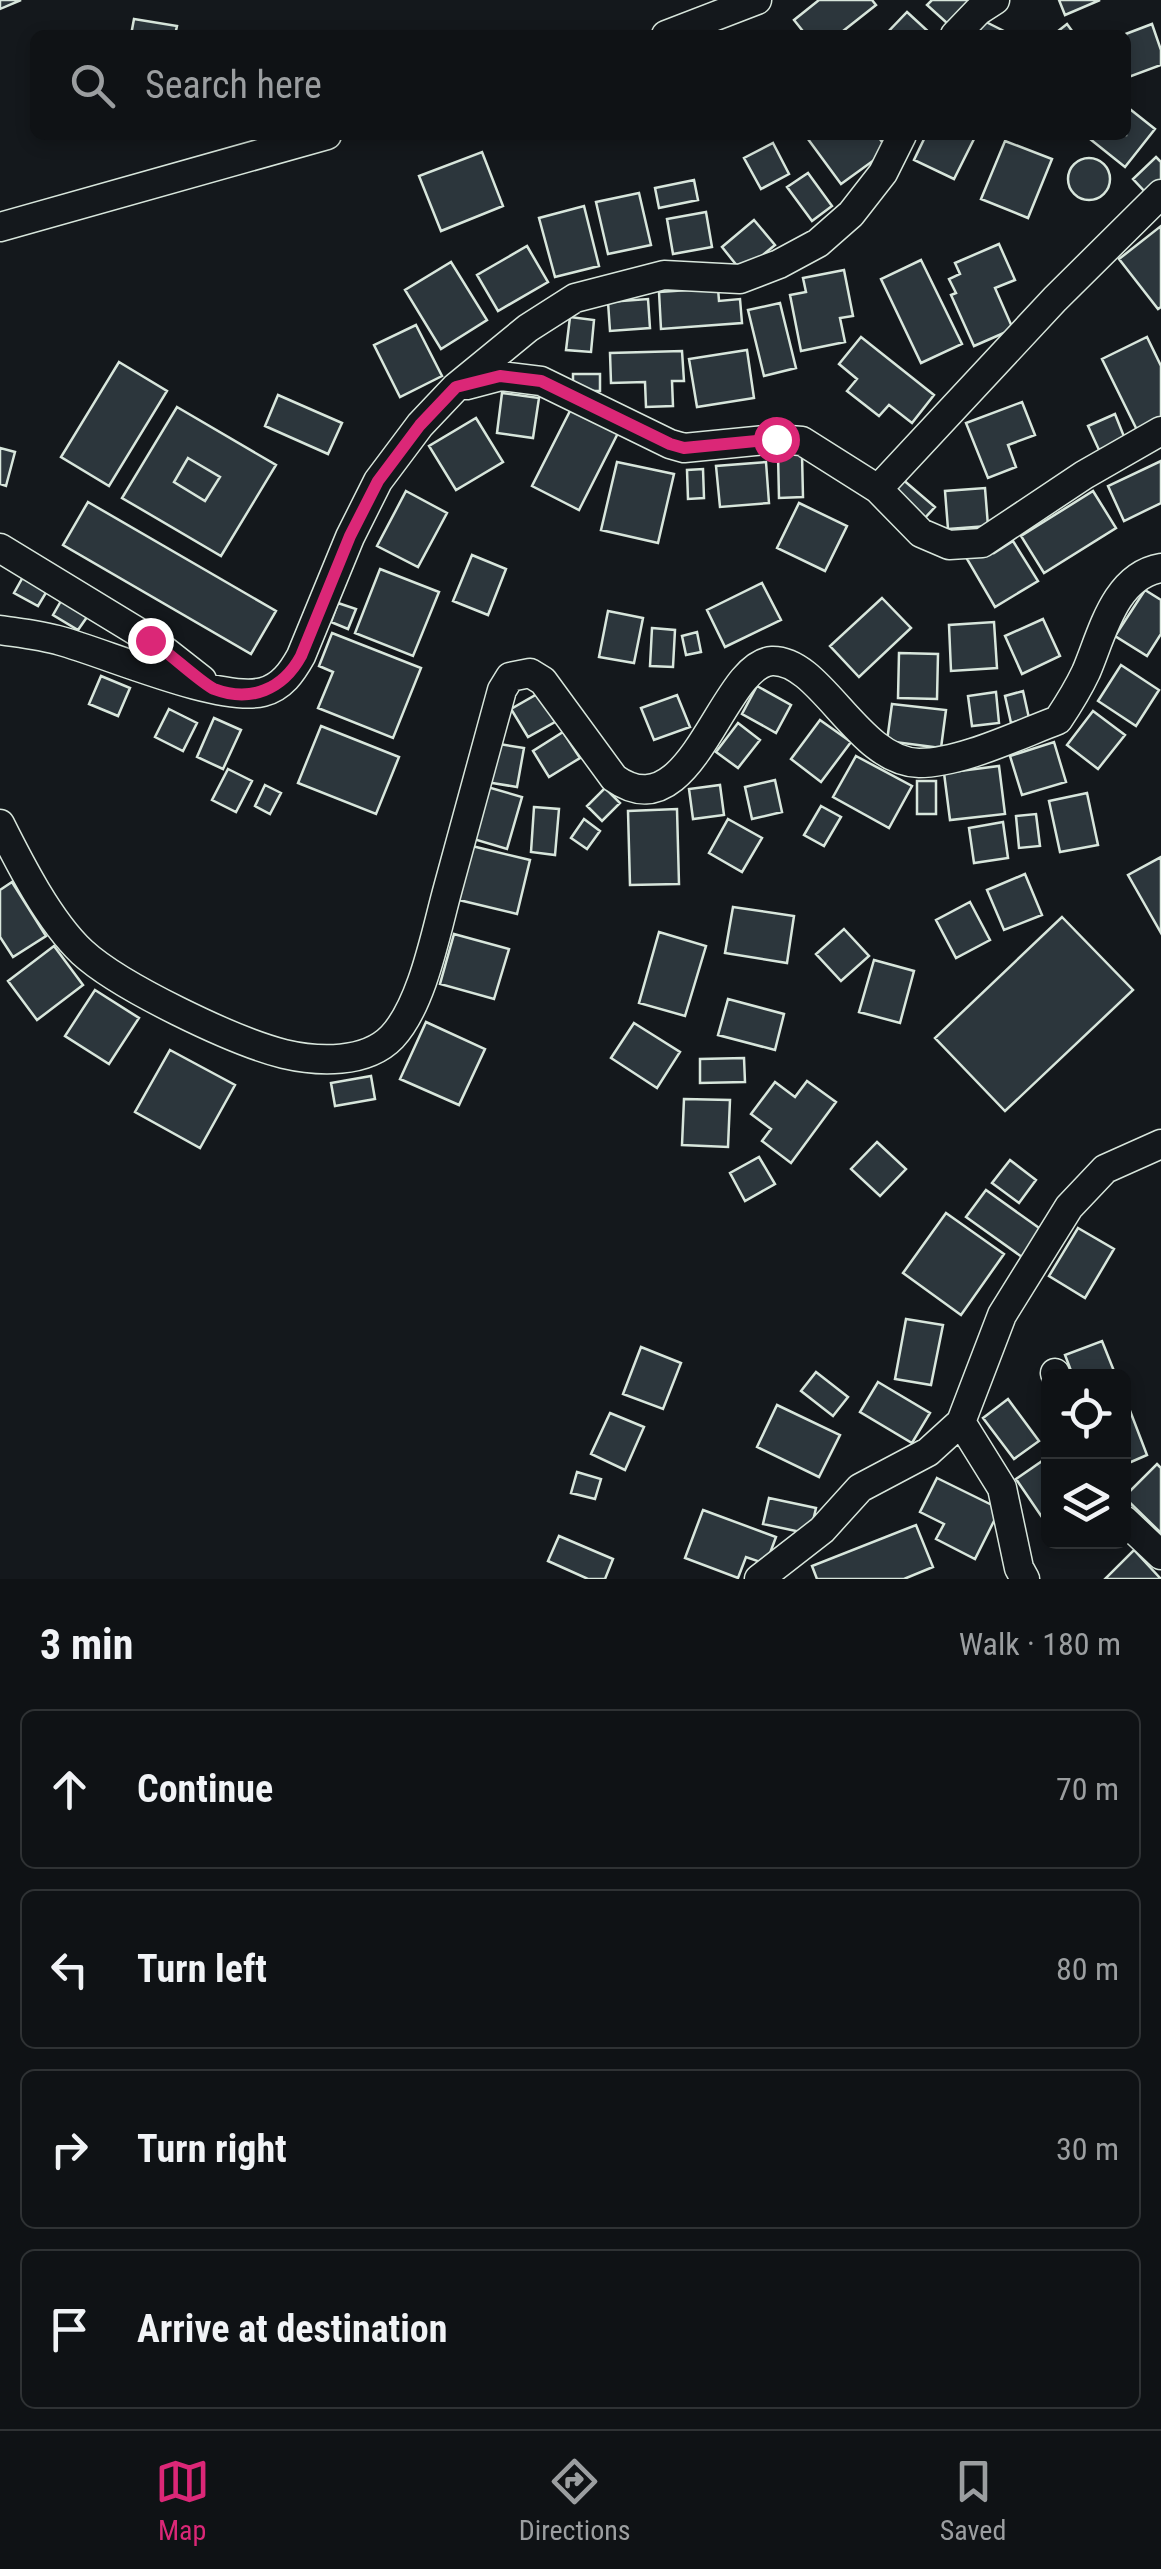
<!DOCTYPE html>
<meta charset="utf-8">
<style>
:root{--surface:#0f1215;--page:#1d2022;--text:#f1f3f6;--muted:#9b9ea0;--line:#2f3234;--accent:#db2777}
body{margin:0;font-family:"Roboto Condensed",sans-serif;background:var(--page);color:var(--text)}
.controls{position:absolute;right:30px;bottom:30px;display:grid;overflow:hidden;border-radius:15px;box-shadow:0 5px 15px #0003}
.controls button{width:90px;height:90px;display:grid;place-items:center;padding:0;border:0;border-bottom:2px solid var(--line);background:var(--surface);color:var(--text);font:50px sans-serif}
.stop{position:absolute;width:30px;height:30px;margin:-22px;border:8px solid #db2777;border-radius:50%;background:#fff}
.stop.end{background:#db2777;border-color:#fff;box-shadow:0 2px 10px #0008}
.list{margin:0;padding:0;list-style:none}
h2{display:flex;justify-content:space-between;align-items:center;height:130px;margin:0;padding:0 40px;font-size:42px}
h2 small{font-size:32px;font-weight:400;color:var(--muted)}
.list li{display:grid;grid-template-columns:65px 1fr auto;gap:30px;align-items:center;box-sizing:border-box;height:160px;margin:0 20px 20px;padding:0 20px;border:2px solid var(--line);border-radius:15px}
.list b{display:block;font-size:38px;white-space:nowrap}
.list em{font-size:32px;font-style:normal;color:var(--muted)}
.icon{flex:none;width:55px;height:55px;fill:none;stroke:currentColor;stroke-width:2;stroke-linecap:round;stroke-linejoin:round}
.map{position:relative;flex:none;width:1161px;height:1579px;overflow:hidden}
.search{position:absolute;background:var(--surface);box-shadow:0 5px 15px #0003;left:30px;right:30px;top:30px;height:110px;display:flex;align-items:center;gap:25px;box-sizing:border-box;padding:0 35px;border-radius:15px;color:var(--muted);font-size:38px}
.sheet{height:850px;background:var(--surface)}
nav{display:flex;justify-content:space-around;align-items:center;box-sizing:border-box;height:140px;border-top:2px solid var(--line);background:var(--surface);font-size:28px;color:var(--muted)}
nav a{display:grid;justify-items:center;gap:5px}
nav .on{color:var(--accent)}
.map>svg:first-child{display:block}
.building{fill:#2c363c;stroke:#d8e6dc;stroke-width:2.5;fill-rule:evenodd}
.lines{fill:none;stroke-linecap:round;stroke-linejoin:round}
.street-casing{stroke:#d8e6dc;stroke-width:31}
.street{stroke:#14181c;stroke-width:28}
.route{stroke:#db2777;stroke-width:12}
</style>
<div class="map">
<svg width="1161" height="1579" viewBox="0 0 1161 1579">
<rect width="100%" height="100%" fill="#14181c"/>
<path class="building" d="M0,0H21L0,9Z
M819,0H872L876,5L838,35H806L794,20Z
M932,0H970L948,24L927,5Z
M1059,0H1100L1065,15Z
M907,12L932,35H885Z
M134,19L177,26L175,35H131Z
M984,21L1012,35H977Z
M1067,24L1075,35H1053Z
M1152,24L1161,50V65L1126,78V35H1123Z
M1126,106L1155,129L1125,167L1085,135H1126Z
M805,135H877L888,150L841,184Z
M926,135H976L954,179L914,160Z
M1005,141L1052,159L1028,218L981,199Z
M773,143L789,174L761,189L744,158Z
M482,152L503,206L441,231L419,176Z
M1156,157L1161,162V181L1147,194L1133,179Z
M1068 179a21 21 0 1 1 42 0a21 21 0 1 1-42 0Z
M808,173L832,206L812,221L787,187Z
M694,180L698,200L659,208L655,188Z
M639,193L651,245L608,254L596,202Z
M584,206L599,266L555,277L539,218Z
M706,212L712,247L673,254L667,219Z
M754,220L775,245L742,272L722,247Z
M1161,226V307L1158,309L1119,259Z
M999,244L1015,280L995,288L1013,329L974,346L951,295L956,293L949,279L960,274L955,263Z
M527,246L548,282L498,311L477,275Z
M921,260L962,344L921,363L881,279Z
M451,262L487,320L441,349L405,290Z
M844,270L853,316L840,318L845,342L801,351L790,295L806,292L803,278Z
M718,288L719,301L740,299L742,323L661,329L659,292Z
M648,299L650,328L610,331L608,302Z
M780,303L796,368L764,376L748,310Z
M570,317L594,320L591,352L566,350Z
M416,325L442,376L400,397L374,345Z
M861,337L934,395L912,423L889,405L879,416L847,391L857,379L839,364Z
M1147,337L1161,366V418L1137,430L1102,359Z
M747,350L754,398L697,407L689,359Z
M682,351L684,381H672L673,406L646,407L645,382L611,383L610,353Z
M119,362L167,391L109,486L61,457Z
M573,374H600V391H573Z
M502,393L539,398L533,438L497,433Z
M278,395L342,423L328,454L265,426Z
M1022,402L1035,435L1008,445L1016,467L988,478L966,423Z
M177,407L276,465L221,556L122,498ZM188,458L220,477L205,501L174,482Z
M571,409L618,433L579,510L532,486Z
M1115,414L1125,439L1099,450L1088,426Z
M476,418L503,462L456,490L429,446Z
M0,448L15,452L6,486L0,484Z
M778,454H802L803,497L779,498Z
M188,458L220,477L205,501L174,482Z
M1161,461V503L1124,521L1108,486Z
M617,462L674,474L658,543L601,530Z
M766,462L769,503L720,507L716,466Z
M703,469L704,498L688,499L687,470Z
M901,478L935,507L923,520L890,491Z
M985,488L988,526L948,529L945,491Z
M406,491L447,513L418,567L377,546Z
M1093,491L1116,528L1044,573L1021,536Z
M88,502L276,611L251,654L63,545Z
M799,503L847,526L825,571L777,548Z
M1013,541L1038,581L995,607L967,559L989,545L994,553Z
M472,555L506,569L488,615L453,601Z
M380,569L439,592L413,656L355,633Z
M23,577L47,591L38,606L14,593Z
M762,583L781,620L725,647L707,610Z
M1145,590L1161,600V634L1147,656L1115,636Z
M882,598L911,628L859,677L830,646Z
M61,601L87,617L78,630L53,615Z
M338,603L356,609L348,629L331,622Z
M608,611L643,618L634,663L599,657Z
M1043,619L1060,656L1022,674L1005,636Z
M994,622L997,668L951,671L949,625Z
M652,628L675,630L673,667L650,666Z
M697,632L701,652L686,655L682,636Z
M332,633L421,668L393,738L318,708L333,672L319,666Z
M899,653L938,654L937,699L898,698Z
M1121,665L1159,690L1136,726L1098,701Z
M101,676L130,688L118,716L89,704Z
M757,686L791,705L776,733L742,714Z
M1023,691L1029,718L1011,723L1005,696Z
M996,692L999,723L972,726L968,696Z
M539,693L555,722L528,737L511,709Z
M677,695L690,727L654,740L641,708Z
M892,704L946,710L941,748L887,741Z
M169,709L197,723L183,751L155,737Z
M1093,711L1125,735L1098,769L1067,745Z
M214,718L241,730L223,769L197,757Z
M820,720L851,742L821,782L791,759Z
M738,723L760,740L738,768L716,752Z
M321,726L399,757L376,814L298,783Z
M563,732L580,758L549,777L533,751Z
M1054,742L1066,782L1022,795L1010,756Z
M493,743L524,748L517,787L486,782Z
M856,756L912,786L889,828L833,797Z
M999,766L1005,814L950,820L944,773Z
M228,769L252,781L236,812L212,800Z
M775,780L782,812L752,819L745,787Z
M917,781H936V814H917Z
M265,785L281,793L270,814L255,806Z
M720,785L724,815L693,819L689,789Z
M484,786L522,797L507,849L470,838Z
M605,788L620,803L602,821L587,806Z
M1087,793L1098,845L1060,852L1049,801Z
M821,806L841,817L824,846L804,835Z
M534,807L559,809L555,855L531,852Z
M677,809L679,884L630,885L628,811Z
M1036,814L1040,846L1019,848L1016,816Z
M584,819L600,831L587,849L571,838Z
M728,819L762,838L742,872L709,853Z
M1003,822L1008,858L974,863L969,828Z
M472,846L530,860L517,914L459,900Z
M1161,857V933L1128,875Z
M1025,874L1042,915L1004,930L987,890Z
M12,882L46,936L13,957L0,937V890Z
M970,902L990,940L956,958L936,920Z
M733,907L794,916L787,963L725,953Z
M1062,917L1133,990L1005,1111L935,1038Z
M844,929L869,956L841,981L816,954Z
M659,932L706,946L685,1016L639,1003Z
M454,934L509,949L494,999L440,984Z
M54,946L83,985L37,1020L8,981Z
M874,960L914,971L900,1023L859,1012Z
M95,990L139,1018L109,1064L65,1036Z
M728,999L784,1014L775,1050L718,1035Z
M426,1022L485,1049L459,1105L400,1079Z
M634,1023L680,1052L657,1088L611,1058Z
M170,1050L235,1085L200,1148L135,1112Z
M744,1058L745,1082L700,1083V1059Z
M371,1076L375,1099L335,1106L331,1083Z
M807,1081L836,1102L791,1163L762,1141L771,1129L751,1114L775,1082L795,1097Z
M684,1099L730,1100L728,1147L682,1145Z
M877,1142L906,1169L880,1196L851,1169Z
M759,1157L775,1184L745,1201L730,1173Z
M1010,1160L1036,1180L1019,1203L992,1183Z
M986,1190L1042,1230L1022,1257L966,1217Z
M946,1213L1004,1254L961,1315L903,1273Z
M1078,1228L1114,1249L1085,1298L1049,1276Z
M906,1319L943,1325L931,1385L895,1379Z
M1102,1341L1116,1376H1073L1065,1355Z
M641,1347L681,1363L663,1409L623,1394Z
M816,1372L848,1397L833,1416L801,1391Z
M878,1382L930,1413L912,1443L860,1412Z
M1124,1395L1147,1455L1124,1465Z
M1008,1399L1039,1441L1014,1459L983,1418Z
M777,1405L840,1435L819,1477L757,1447Z
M610,1413L644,1427L625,1470L591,1454Z
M1048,1457V1526L1016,1479Z
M1157,1464L1161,1468V1533L1124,1497Z
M577,1472L601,1479L595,1499L571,1493Z
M937,1478L1000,1509L975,1559L936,1539L944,1524L920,1512Z
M769,1498L816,1508L810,1534L763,1524Z
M703,1510L776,1537L766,1564L746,1557L738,1578L685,1558Z
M916,1525L933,1567L904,1579H817L812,1566Z
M559,1536L613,1559L605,1579H588L548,1561Z
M1134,1550L1161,1579H1105Z"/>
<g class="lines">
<g class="street-casing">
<path id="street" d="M666,35L757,0
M955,35L978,11L995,0
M0,227L327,135
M467,385L501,376L541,381L670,444L684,448L776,439L802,441L878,489L921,533L949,545L982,543L1084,475L1161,431
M878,489L1055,299L1161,194
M0,548L151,640L202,680
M0,630C20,633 41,635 61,641C108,654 220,703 263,692C282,687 292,672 301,656L350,537L378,481L420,425L456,387L528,328L575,298L664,275L740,279L779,264L818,243L851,214L883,173L902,135
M0,824C20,864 49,921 82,952C120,987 233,1041 284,1054C318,1062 366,1064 392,1037C423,1004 436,931 448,888C466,822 484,756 502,690L510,677L530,673L543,681L614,778C692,834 721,664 772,661C821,659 858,762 919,763C961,763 1018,735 1058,720C1068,705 1078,689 1086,672C1102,635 1114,576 1161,568
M1055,1373L1056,1376
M961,1422L1002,1488L1019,1568L1025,1579
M1124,1520L1161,1555
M759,1579L822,1530L860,1488L928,1452L961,1422L1002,1315L1069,1207L1105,1169L1161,1144"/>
</g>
<use href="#street" class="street"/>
</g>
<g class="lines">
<path class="route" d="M150,640C166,650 202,684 214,689C251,703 283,689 301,656L350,536L378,481L420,425L456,387L500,376L541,381L670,444L684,448L776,439"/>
</g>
</svg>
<div class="controls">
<button><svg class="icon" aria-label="locate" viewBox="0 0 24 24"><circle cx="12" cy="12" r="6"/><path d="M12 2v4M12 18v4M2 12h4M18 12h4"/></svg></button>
<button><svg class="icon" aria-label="layers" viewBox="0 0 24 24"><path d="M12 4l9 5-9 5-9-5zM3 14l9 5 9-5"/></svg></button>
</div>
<div class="stop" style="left:776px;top:439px"></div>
<div class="stop end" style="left:150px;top:640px"></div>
<div class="search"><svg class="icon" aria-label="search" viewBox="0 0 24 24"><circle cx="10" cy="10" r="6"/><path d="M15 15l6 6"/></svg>Search here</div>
</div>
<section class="sheet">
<h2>3 min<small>Walk · 180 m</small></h2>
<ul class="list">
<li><svg class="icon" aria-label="ahead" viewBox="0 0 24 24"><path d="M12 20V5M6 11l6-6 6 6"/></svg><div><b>Continue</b></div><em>70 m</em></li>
<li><svg class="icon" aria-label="left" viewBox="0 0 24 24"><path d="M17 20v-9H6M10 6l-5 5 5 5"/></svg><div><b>Turn left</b></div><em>80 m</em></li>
<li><svg class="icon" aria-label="right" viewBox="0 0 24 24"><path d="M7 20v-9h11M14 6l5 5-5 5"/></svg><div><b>Turn right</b></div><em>30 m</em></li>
<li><svg class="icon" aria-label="arrive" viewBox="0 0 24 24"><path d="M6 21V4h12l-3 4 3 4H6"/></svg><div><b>Arrive at destination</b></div></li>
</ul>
</section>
<nav>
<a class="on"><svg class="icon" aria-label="map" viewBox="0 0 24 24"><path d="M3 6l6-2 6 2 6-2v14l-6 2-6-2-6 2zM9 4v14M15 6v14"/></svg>Map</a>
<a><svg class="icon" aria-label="directions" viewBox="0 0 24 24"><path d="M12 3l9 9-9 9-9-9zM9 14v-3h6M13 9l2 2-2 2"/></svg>Directions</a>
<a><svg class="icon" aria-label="saved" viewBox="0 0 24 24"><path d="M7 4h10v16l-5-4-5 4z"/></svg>Saved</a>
</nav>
